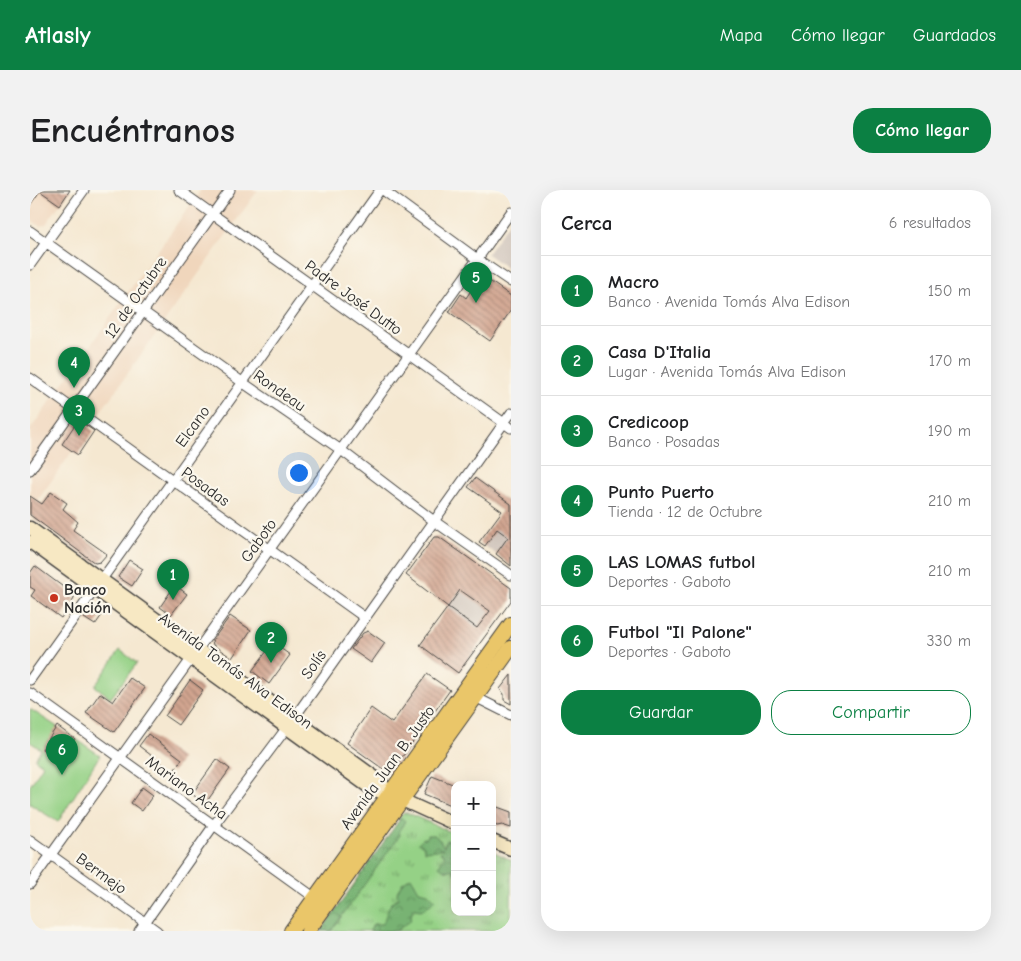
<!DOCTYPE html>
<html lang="es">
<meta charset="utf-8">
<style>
:root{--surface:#fff;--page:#f2f2f2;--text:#202124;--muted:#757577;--line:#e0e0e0;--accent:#0b8043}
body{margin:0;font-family:"Comic Neue",sans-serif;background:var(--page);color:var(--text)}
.controls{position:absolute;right:15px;bottom:15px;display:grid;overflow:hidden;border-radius:10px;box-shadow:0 5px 20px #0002}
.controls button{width:45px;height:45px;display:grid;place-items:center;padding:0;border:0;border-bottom:1px solid var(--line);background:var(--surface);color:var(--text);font:25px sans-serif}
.you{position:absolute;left:268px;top:282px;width:18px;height:18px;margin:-12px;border:4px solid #fff;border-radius:50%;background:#1a73e8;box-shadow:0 0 0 8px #1a73e833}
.badge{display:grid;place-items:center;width:32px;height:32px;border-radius:50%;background:var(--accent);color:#fff;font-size:16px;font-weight:700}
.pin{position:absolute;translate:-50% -41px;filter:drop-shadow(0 1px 2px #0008)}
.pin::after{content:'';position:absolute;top:26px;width:18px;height:15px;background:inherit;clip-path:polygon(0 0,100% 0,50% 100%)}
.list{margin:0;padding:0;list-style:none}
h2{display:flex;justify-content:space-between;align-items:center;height:65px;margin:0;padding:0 20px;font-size:21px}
h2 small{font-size:16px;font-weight:400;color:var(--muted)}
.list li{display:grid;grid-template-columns:32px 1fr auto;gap:15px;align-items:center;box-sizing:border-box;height:70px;padding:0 20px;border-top:1px solid var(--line)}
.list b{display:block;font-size:19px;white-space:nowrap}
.list p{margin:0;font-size:16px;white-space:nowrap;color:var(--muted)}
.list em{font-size:16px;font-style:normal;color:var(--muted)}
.actions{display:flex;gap:10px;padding:15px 20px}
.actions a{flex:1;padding:11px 0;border:1px solid var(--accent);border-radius:20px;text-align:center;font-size:18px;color:var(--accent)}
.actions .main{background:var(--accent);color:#fff}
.icon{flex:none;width:28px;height:28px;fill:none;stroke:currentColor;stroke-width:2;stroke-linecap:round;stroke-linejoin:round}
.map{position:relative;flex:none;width:481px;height:741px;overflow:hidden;border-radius:20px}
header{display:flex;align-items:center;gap:30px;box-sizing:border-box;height:70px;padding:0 25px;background:var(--accent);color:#fff}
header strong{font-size:24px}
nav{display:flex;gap:28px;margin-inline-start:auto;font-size:18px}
.intro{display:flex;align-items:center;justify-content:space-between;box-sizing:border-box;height:120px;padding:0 30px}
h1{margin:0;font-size:35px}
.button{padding:12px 22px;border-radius:20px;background:var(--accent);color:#fff;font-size:18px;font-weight:700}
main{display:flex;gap:30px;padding:0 30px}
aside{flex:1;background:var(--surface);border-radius:20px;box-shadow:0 5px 20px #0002}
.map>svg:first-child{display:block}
.built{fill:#f0d6bc}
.industrial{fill:#cec2b9}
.grass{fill:url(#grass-tufts);stroke:#607e58}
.forest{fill:url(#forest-crowns);stroke:#526f4f}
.green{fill:#95d186;stroke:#607e58}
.building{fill:url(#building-back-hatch);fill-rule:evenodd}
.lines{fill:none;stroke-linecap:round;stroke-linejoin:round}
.street-casing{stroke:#494744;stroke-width:11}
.secondary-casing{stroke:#494744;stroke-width:15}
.primary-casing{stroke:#494744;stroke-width:16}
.street{stroke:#fff;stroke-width:9}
.secondary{stroke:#f7e8c3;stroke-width:12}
.primary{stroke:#eac669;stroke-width:14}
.poi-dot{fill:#c8321e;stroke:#fbf7ec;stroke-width:2}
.labels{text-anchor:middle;stroke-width:4.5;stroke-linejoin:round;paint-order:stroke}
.street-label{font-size:16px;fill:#2b2b2b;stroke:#fbf7ec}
.poi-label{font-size:16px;font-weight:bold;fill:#2b2b2b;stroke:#fbf7ec;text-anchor:start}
</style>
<header>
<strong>Atlasly</strong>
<nav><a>Mapa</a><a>Cómo llegar</a><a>Guardados</a></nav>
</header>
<div class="intro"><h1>Encuéntranos</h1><a class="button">Cómo llegar</a></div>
<main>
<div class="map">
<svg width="481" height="741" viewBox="0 0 481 741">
<defs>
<pattern id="grass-tufts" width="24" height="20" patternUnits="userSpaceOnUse" patternTransform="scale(1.25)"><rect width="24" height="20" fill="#95d186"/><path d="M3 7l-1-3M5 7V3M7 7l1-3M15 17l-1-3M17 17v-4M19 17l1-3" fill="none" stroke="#7aaa6e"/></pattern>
<pattern id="forest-crowns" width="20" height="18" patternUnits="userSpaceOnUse" patternTransform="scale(1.25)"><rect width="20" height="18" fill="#78b373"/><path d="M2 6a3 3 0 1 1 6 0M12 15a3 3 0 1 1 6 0" fill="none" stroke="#63925f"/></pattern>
<pattern id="building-back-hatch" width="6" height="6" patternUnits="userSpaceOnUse" patternTransform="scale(1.25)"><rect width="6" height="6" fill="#d2a590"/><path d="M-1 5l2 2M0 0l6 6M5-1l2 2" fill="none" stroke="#ab8776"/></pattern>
</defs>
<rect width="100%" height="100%" fill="#fbf7ec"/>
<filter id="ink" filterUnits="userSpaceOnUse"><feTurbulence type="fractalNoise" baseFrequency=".02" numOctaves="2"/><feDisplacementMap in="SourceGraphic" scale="10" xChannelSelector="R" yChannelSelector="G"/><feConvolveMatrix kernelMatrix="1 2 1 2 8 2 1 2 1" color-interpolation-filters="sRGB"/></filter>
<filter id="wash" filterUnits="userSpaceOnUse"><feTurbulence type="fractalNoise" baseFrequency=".0096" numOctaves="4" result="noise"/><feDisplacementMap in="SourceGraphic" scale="20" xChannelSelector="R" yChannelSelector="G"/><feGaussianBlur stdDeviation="1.12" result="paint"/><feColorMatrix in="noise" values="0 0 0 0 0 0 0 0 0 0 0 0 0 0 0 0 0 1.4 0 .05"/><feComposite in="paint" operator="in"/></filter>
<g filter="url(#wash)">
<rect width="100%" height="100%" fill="#f5e8d1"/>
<path class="built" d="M0,0H40L16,34L10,36L0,29Z
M171,0H228L0,321V240Z"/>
<path class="industrial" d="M481,30V81L457,64Z
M472,321L481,327V344L466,364L449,352Z
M448,376L478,396L447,438L418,417Z"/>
<path class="grass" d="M374,623H378L425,644V722H462V661L481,670V741H292L371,631L368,629Z"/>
<path class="forest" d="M370,629H373L375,631L369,641L370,645L301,741H291Z
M397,645H404L410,650L414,657L416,650L425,652V663H420L425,669V683L423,679C417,682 414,680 409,676L415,665L410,663L413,658L407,660L394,661V656L388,653L393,648H397Z
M381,687L389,701L398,703L405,710C397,717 394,723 383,718L380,731L366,741H340L343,734H353C357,723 358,712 369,708L367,702L372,693Z"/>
<path class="green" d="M90,460L107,473L81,508L65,496Z
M0,519L70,565L28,632L0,614V596L13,575L5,569L11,559L0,552Z"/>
<g id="blocks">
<path class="building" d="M0,0H40L30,15L10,1L0,15Z
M451,85L481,106V120L460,151L419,122L431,104L436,108Z
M48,230L64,241L48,265L32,254Z
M445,288L481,314V376L466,364L478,347L467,339L455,356L449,352L472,321L438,297Z
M21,302L37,313L33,319L48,332L43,340L77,364L70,372L65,373L0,325V306L12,314Z
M404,347H409L481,398V411L428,483L390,455L418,417L376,385ZM430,400L460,421L447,438L418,417Z
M99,370L113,379L102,396L88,387Z
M5,376L44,405V409L31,428L1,406L5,400L0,397V383Z
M145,395L157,404L141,425L130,417Z
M59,420H65L72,425L65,435L54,428Z
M200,426L221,440L202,468L183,455L182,451Z
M338,441L355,453L341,473L321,459L333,443Z
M243,453L260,465L239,494L222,481Z
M397,484L420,500L360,584L317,553L341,518L362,533Z
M481,485V514L474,510V504L470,499Z
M100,488L115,498L84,542L56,523L70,503L83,512Z
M160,490L173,500L148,535L135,526Z
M27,536L45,549L38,558L28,551L19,564L12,559Z
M118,544L152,569L143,582L109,556Z
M187,569L200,579L175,614L162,604Z
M402,586L425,595V617L394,604Z
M112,597L123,605L112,621L101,613Z
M462,615L481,622V638L472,635L467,636L462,634Z"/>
</g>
</g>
<g filter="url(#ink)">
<use href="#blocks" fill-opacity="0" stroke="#494744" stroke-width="1"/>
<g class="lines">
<g class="street-casing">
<path id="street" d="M149,0L481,238
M353,0L447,69L481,92
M0,41L212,192L311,260L404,331L481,385
M0,75L54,0
M0,188L334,427
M0,280L200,0
M0,490L350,0
M0,503L288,710
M441,505L481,525
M0,650L127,741
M0,694L481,22
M109,741L184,635L264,528L481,223"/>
</g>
<g class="secondary-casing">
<path id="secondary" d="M0,338L350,591L359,604
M0,352L343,600L359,604L425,634
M462,651L481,659"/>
</g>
<g class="primary-casing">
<path id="primary" d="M261,741L481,434
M278,741L481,458"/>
</g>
<use href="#street" class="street"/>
<use href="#secondary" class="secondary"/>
<use href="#primary" class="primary"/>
</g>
</g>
<circle class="poi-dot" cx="24" cy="408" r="5"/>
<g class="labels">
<g class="street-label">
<text transform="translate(105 107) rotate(-55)" y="6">12 de Octubre</text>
<text transform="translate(324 107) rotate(36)" y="6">Padre José Dutto</text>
<text transform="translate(250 200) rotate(35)" y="6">Rondeau</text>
<text transform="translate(162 236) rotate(-54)" y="6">Elcano</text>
<text transform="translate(176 296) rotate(36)" y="6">Posadas</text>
<text transform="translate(228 350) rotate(-54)" y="6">Gaboto</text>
<text transform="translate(283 474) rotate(-55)" y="6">Solís</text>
<text transform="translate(206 480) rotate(36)" y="6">Avenida Tomás Alva Edison</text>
<text transform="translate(357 577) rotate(-54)" y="6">Avenida Juan B. Justo</text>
<text transform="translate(157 597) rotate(36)" y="6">Mariano Acha</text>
<text transform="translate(72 683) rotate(36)" y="6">Bermejo</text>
</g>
<g class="poi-label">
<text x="34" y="405">Banco<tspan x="34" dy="18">Nación</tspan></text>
</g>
</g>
</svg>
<div class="controls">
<button>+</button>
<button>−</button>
<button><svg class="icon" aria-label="locate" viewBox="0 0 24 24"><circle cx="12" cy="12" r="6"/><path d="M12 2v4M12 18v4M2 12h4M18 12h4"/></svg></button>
</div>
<div class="you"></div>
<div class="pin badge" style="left:143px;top:410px">1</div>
<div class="pin badge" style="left:241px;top:473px">2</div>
<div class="pin badge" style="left:49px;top:246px">3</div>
<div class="pin badge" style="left:44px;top:198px">4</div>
<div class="pin badge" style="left:446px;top:113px">5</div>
<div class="pin badge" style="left:32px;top:585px">6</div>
</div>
<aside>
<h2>Cerca<small>6 resultados</small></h2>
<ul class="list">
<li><span class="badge">1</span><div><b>Macro</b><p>Banco · Avenida Tomás Alva Edison</p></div><em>150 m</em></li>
<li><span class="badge">2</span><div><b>Casa D'Italia</b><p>Lugar · Avenida Tomás Alva Edison</p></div><em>170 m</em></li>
<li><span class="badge">3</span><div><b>Credicoop</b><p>Banco · Posadas</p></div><em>190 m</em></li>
<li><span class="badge">4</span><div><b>Punto Puerto</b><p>Tienda · 12 de Octubre</p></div><em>210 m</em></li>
<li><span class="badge">5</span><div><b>LAS LOMAS futbol</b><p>Deportes · Gaboto</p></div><em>210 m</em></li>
<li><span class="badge">6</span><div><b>Futbol &quot;Il Palone&quot;</b><p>Deportes · Gaboto</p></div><em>330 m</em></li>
</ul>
<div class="actions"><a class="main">Guardar</a><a>Compartir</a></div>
</aside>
</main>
